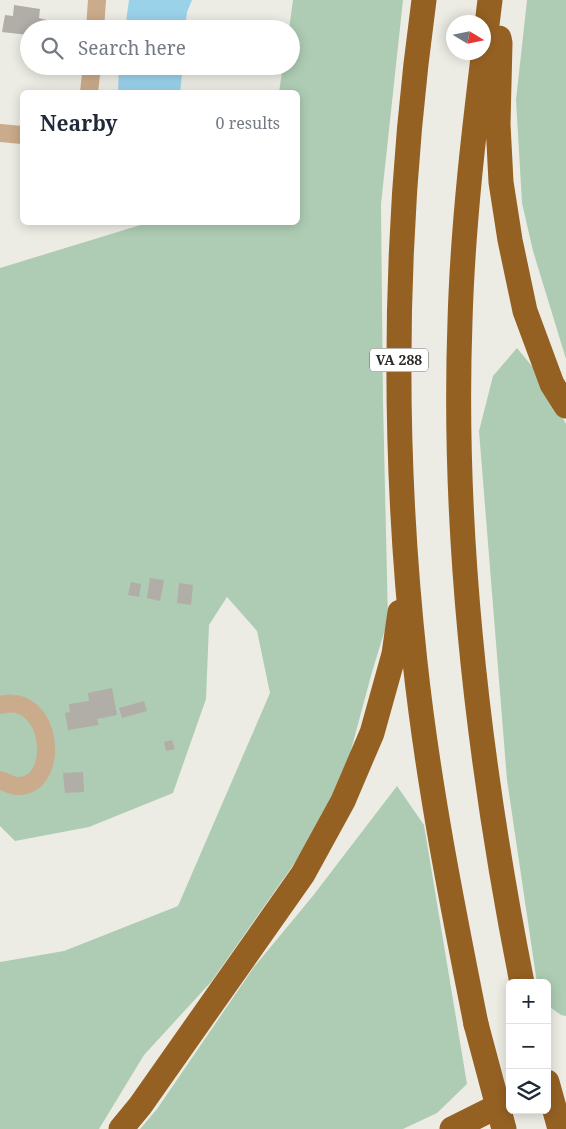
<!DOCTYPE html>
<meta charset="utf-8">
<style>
:root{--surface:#fff;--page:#f6f6f7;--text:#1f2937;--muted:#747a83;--line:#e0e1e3}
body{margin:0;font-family:"Noto Serif",serif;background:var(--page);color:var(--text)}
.controls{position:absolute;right:15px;bottom:15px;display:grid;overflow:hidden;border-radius:8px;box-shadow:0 2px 12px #0003}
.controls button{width:45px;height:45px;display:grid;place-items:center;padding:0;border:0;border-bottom:1px solid var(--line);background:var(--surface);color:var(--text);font:25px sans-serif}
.compass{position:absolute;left:446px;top:15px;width:45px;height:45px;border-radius:50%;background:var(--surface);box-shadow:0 2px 12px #0003;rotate:100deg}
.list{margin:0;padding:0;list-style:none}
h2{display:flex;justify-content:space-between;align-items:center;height:65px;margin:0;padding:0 20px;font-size:21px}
h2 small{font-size:16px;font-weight:400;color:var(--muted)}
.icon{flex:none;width:28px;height:28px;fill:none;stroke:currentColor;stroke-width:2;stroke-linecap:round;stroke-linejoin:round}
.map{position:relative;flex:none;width:566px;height:1129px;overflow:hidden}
.search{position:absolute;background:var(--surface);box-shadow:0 2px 12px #0003;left:20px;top:20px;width:280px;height:55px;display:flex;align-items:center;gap:12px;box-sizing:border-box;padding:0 18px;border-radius:28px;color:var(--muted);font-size:19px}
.panel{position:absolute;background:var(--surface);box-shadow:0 2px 12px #0003;left:20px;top:90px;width:280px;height:135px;border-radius:8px}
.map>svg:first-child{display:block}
.green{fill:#aeccb4}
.water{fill:#9ad2ea}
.building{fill:#b0aea7}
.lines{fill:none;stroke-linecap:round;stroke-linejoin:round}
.minor{stroke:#caab8b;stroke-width:18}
.highway{stroke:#956123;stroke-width:25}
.highway-bridge{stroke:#956123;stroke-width:25}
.labels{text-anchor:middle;stroke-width:4.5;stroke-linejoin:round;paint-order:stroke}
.shield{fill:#fff;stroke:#686866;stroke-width:1}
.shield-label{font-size:14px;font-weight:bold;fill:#282825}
</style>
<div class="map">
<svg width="566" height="1129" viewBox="0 0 566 1129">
<rect width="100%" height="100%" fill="#edece4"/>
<path class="green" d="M293,0H403L381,204L383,401L388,620L372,672L347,765L310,841L211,982L144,1055L99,1129H0V962L64,951L178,906L270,693L257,631L227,597L209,625L206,699L173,793L89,827L15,841L0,826V268L147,223L298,222V92H279L283,66H291V29H289Z
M527,0H566V359L533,251L522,203L516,100Z
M517,348L540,376L566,424V1016L561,1015L547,1005V983H537L507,780L479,431L493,376Z
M397,786L424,825L467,1084L437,1113L403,1129H140L157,1109L254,967L312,897Z"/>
<path class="water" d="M129,0H192L187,12L185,29H125Z
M119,66H183L180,92H118Z"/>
<path class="building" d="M14,5L40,9L39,18L47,20L46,29H29V35L2,32L5,15L13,16Z
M150,578L164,580L160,601L147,598Z
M131,582L141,584L139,597L128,595Z
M179,583L193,585L191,605L177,603Z
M112,688L117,715L97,719L99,725L68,730L65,713L70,712L69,704L89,701L88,693Z
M144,701L147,711L122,718L119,708Z
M172,740L175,749L166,751L164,742Z
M83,772L84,792L65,793L63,773Z"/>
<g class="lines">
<path class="minor" d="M95,29L97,0
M89,92L92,66
M0,133L22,135
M0,705C53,691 62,786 18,786C12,786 6,782 0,780"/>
<path class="highway" d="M424,0C394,219 391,442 415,662C428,783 452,904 476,1024
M490,0C477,107 463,214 460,321C452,542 479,766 522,983
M499,38L500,43L498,124L501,182L510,240L525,311L552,384L566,406
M547,1082L560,1129
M121,1129L140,1106L303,874L343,801L372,733L394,654L400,612
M452,1129L510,1100"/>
<path class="highway-bridge" d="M476,1024L504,1129"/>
</g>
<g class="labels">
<rect class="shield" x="370" y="348.5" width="58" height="23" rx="4"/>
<g class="shield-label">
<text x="399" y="365">VA 288</text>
</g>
</g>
</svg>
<div class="controls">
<button>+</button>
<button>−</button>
<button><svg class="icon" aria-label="layers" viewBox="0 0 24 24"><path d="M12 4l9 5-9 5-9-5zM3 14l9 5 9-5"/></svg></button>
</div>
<svg class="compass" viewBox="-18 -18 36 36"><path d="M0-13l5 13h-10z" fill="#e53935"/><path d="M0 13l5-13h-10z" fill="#747a83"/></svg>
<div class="search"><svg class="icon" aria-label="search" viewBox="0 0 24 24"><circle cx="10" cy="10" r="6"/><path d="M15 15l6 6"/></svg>Search here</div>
<section class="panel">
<h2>Nearby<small>0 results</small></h2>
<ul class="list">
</ul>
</section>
</div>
